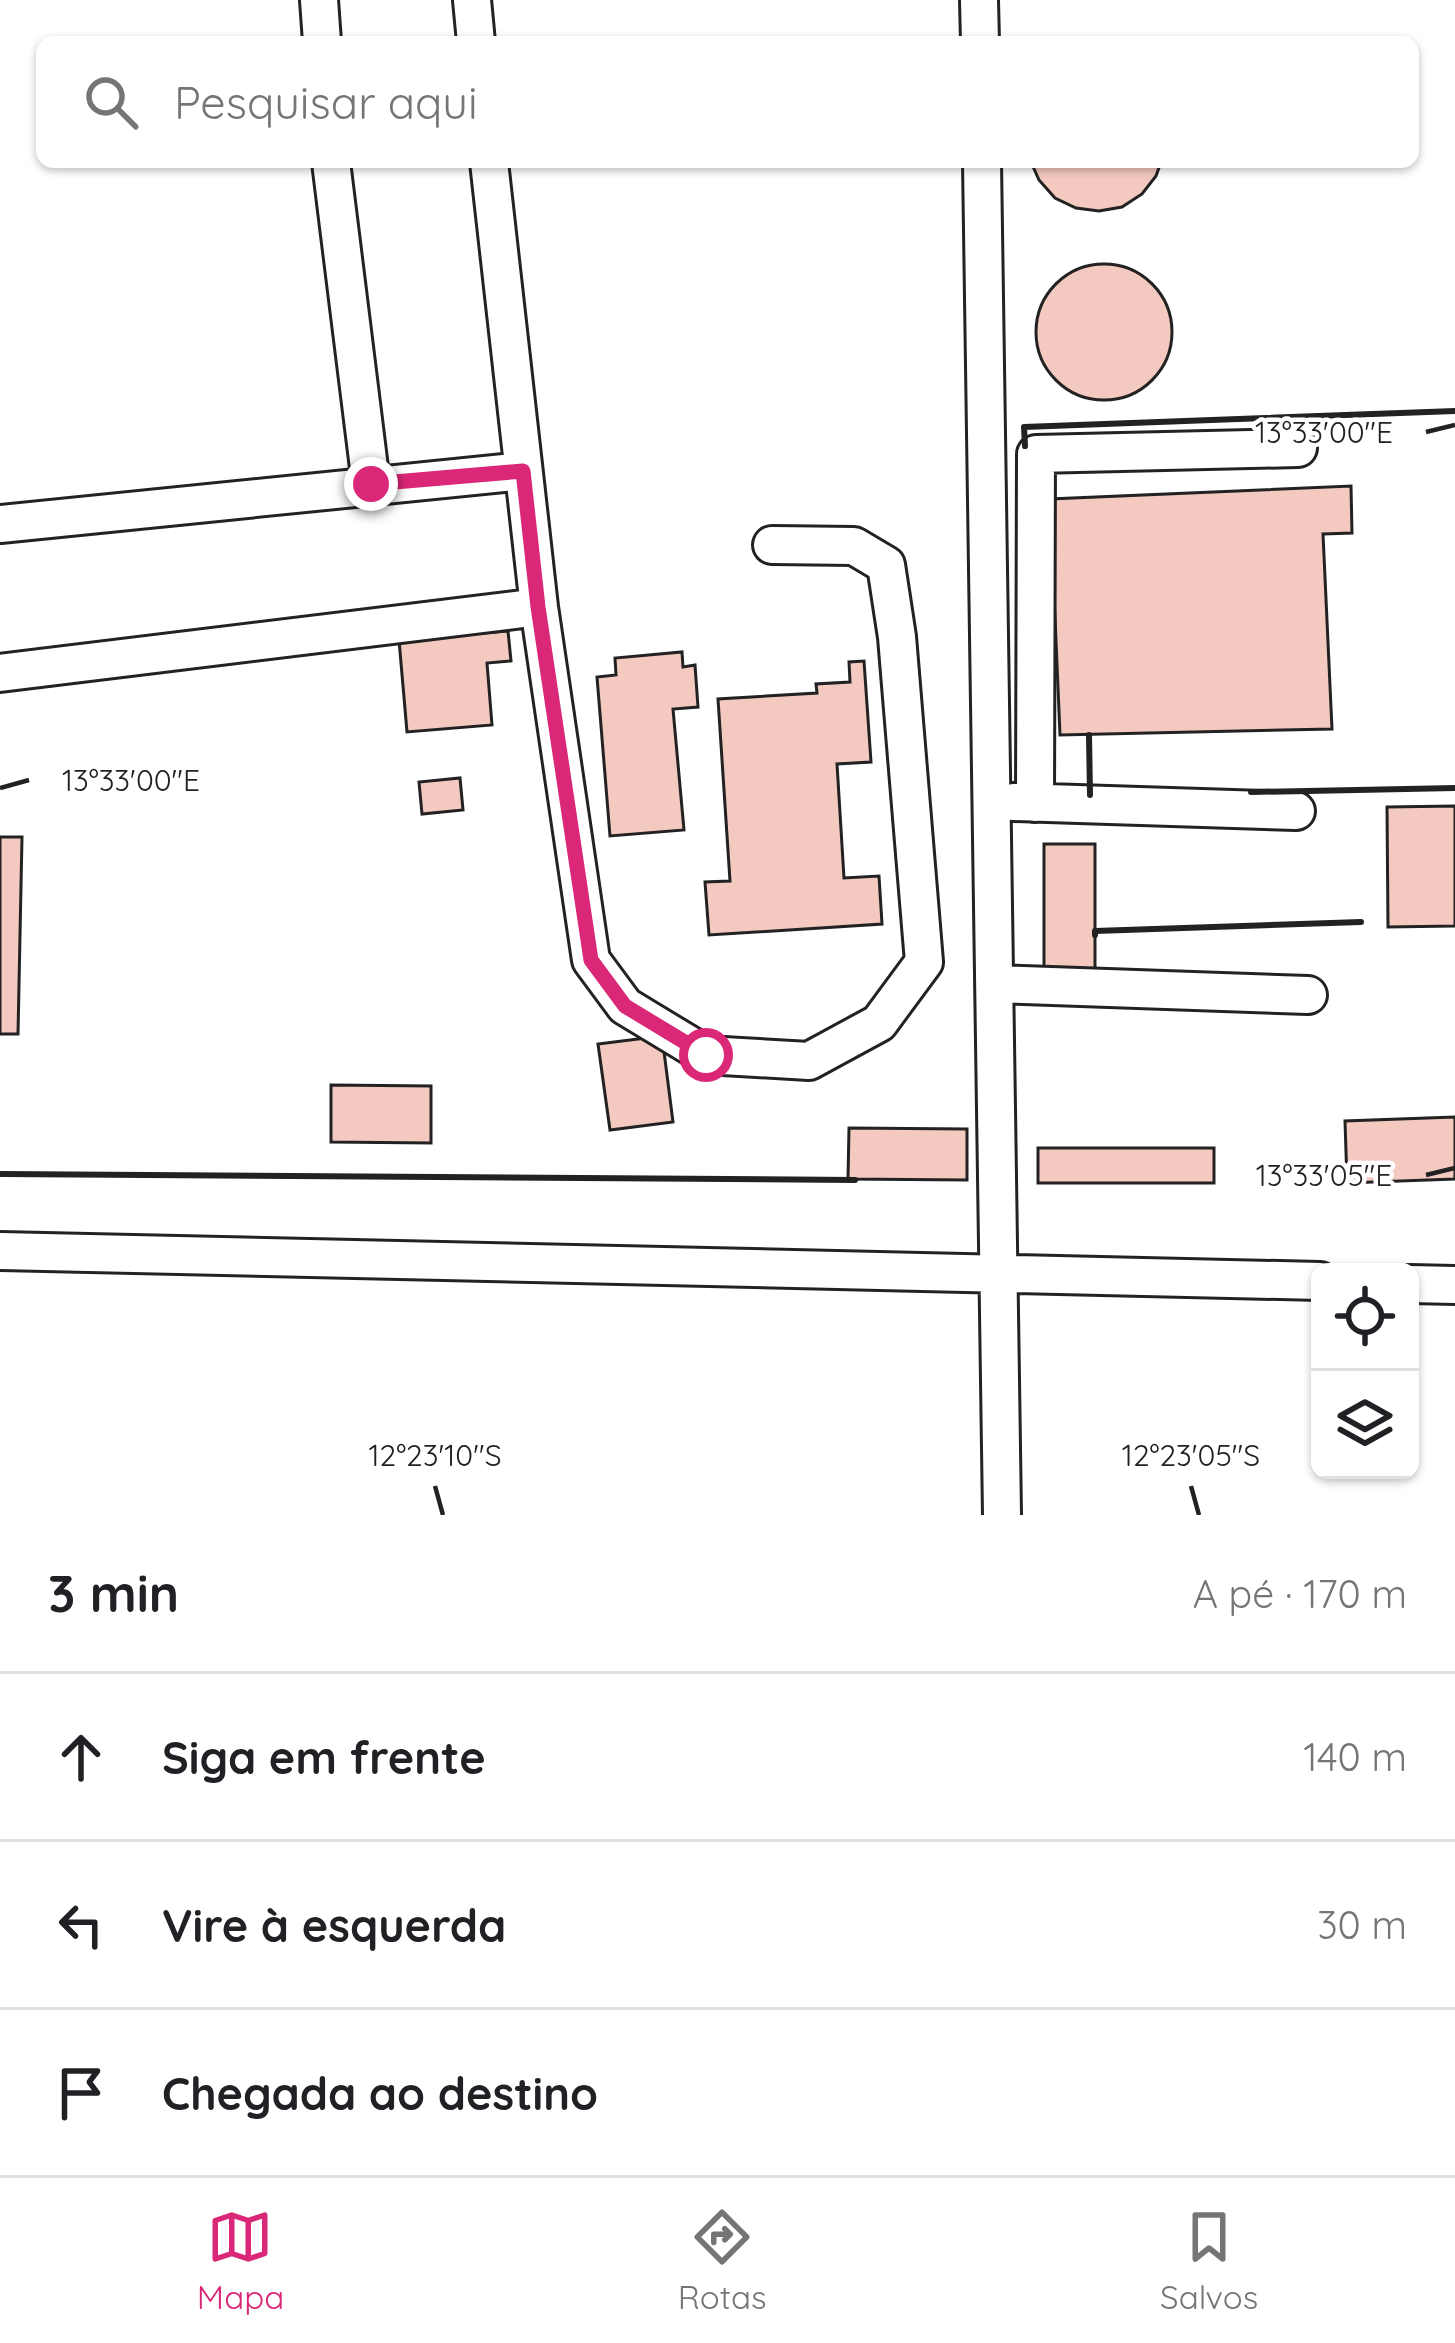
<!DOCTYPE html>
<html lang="pt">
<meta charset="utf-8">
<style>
:root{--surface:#fff;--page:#f2f2f2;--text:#202124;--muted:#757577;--line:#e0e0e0;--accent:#db2777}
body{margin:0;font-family:Quicksand,sans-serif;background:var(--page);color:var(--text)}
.controls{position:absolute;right:36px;bottom:36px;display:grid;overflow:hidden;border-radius:18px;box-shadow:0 3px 9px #0004}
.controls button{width:108px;height:108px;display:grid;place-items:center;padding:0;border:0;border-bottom:3px solid var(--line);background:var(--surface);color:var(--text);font:60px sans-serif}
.stop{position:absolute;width:36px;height:36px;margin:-27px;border:9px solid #db2777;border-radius:50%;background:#fff}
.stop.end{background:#db2777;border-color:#fff;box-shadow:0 3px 12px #0008}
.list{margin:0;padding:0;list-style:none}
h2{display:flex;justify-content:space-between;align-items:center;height:156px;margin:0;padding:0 48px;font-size:51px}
h2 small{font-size:39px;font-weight:400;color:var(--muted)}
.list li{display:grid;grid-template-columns:78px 1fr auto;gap:36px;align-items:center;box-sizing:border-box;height:168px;padding:0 48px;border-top:3px solid var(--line)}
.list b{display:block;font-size:45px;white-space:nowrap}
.list em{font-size:39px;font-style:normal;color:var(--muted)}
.icon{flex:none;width:66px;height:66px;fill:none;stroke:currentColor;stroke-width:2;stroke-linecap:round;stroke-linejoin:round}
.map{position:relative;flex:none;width:1455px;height:1515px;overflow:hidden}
.search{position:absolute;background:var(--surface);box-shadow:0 3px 9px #0004;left:36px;right:36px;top:36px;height:132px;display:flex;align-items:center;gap:30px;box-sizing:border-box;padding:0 42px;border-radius:18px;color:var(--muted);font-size:45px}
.sheet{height:660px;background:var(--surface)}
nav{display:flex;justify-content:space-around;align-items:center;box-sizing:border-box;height:168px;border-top:3px solid var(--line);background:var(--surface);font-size:33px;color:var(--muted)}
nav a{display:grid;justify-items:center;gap:6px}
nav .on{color:var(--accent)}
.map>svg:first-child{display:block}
.building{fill:#f3c9c0;stroke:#222;stroke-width:3}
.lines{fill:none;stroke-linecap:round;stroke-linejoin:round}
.minor-casing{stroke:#222;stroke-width:42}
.minor{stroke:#fff;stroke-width:36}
.wall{stroke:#222;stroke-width:6}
.route{stroke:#db2777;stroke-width:15}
.ticks{fill:none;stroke:#222;stroke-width:4.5}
.ticks-label{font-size:30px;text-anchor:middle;fill:#222;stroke:#fff;stroke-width:9;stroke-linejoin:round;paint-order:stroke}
</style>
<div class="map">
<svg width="1455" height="1515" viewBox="0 0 1455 1515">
<rect width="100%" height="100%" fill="#fff"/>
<path class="building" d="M1031,162H1161L1156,176L1142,194L1122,207L1099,211L1076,208L1055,198L1039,180Z
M1036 332a68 68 0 1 1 136 0a68 68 0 1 1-136 0Z
M1351,486L1352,533L1323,534L1332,729L1060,735L1050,499Z
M508,631L511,661L487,663L492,725L407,732L399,640Z
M682,652L683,667L695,665L698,707L673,709L684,830L610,836L597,677L616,675L615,658Z
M864,661L871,762L837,764L844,878L879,876L882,924L709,935L705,882L730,881L718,699L817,693L816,684L850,682L849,662Z
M460,778L463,810L422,814L419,782Z
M1455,806V926L1388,927L1387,807Z
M0,837H22L18,1034H0Z
M1044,844H1095V976H1044Z
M662,1036L673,1122L610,1130L598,1044Z
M331,1085L431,1086V1143L331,1142Z
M1455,1117V1179L1347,1183L1345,1121Z
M849,1128L967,1129V1180L848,1179Z
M1038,1148H1214V1183H1038Z"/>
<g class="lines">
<g class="minor-casing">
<path id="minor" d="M319,0L322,42
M472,0L476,42
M979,0L980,42
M331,162L371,484
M489,162L539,607L591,960L625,1006L706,1055L809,1061L879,1023L924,962L897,637L886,565L854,546L772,545
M982,162L1002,1515
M0,524L523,471
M0,673L539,607
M1014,802L1296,811
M1035,803L1036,454L1298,448
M996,984L1308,995
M0,1251L1320,1281
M1410,1284L1455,1285"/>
</g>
<use href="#minor" class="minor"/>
<path class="wall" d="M1025,446L1024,427L1455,411
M1089,735L1090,795
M1251,792L1455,788
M1095,935V931L1361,922
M0,1174L855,1180"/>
</g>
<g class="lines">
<path class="route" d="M371,484L523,471L538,607L591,960L625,1006L706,1055"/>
</g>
<path class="ticks" d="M1426,432L1455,425M0,788L29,780M1426,1175L1455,1168M435,1486L443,1515M1191,1486L1199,1515"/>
<g class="ticks-label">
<text x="1324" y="443">13°33'00"E</text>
<text x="131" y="791">13°33'00"E</text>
<text x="1324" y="1186">13°33'05"E</text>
<text x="435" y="1466">12°23'10"S</text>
<text x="1191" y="1466">12°23'05"S</text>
</g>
</svg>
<div class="controls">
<button><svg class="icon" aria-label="locate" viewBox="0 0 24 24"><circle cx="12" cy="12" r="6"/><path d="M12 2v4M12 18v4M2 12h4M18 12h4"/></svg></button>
<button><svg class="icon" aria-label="layers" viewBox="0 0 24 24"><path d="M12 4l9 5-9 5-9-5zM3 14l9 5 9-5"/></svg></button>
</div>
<div class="stop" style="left:706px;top:1055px"></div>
<div class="stop end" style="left:371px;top:484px"></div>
<div class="search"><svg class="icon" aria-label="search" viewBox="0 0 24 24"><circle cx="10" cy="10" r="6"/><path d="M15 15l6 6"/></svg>Pesquisar aqui</div>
</div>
<section class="sheet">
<h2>3 min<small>A pé · 170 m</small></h2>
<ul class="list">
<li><svg class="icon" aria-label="ahead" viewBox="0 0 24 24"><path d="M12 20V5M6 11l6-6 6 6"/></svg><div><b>Siga em frente</b></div><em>140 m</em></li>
<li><svg class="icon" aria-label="left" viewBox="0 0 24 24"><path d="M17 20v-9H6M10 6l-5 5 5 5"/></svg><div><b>Vire à esquerda</b></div><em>30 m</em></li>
<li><svg class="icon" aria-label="arrive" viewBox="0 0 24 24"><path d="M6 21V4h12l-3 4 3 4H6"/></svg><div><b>Chegada ao destino</b></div></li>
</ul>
</section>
<nav>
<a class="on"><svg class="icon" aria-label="map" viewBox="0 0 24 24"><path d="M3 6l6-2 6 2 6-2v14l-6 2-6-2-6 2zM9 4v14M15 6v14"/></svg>Mapa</a>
<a><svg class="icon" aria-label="directions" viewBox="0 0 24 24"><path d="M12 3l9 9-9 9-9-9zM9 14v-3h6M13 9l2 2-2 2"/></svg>Rotas</a>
<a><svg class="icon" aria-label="saved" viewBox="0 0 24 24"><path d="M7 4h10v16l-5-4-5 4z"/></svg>Salvos</a>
</nav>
